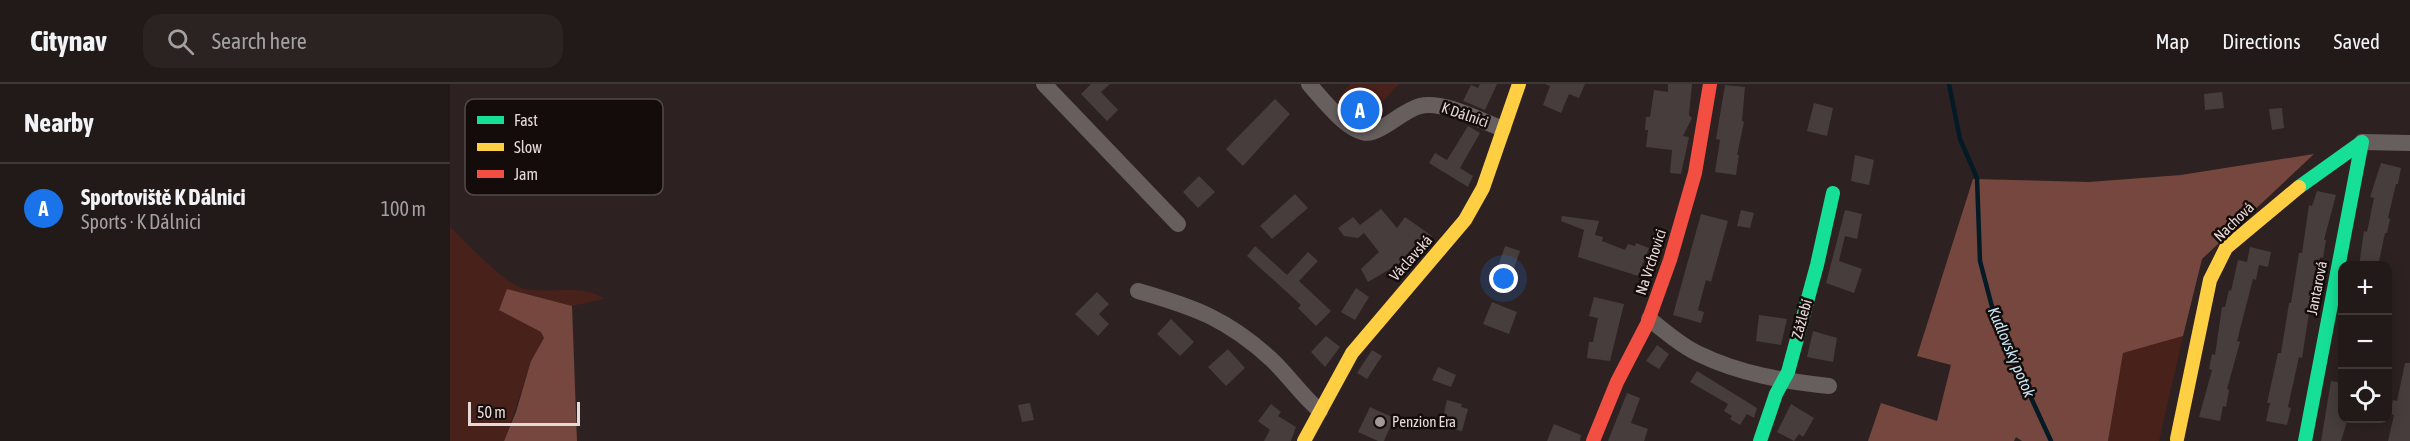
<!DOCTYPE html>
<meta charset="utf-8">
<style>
:root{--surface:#221a19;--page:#2a2322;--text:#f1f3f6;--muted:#a2a1a2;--line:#3f3838;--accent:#1a73e8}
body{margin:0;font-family:"Asap Condensed",sans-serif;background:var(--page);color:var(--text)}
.controls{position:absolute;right:18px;bottom:18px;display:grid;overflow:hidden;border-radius:12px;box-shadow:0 3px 15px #0003}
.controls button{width:54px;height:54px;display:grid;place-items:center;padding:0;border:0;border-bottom:2px solid var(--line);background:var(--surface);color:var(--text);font:30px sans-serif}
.scale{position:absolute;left:18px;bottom:15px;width:112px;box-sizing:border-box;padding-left:6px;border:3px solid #e6d9d7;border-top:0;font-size:16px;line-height:21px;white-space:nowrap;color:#e6d9d7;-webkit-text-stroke:4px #140c0a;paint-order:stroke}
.you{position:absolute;left:1054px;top:195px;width:21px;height:21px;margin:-15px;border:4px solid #fff;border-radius:50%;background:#1a73e8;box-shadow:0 0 0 9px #1a73e833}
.badge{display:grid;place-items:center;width:39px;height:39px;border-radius:50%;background:var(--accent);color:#fff;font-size:20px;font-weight:700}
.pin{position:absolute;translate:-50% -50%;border:3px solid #fff;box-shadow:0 2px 6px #0006}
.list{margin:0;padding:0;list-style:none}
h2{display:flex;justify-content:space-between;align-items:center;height:78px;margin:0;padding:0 24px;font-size:26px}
h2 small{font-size:20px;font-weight:400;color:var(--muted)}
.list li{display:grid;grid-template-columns:39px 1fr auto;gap:18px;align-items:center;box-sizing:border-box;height:90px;padding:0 24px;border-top:2px solid var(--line)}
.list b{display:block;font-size:22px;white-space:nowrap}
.list p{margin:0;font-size:20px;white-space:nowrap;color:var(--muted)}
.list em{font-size:20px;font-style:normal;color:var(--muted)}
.icon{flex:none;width:33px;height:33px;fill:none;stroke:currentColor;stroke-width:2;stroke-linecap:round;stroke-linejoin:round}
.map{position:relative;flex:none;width:1960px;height:357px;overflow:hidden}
header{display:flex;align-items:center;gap:36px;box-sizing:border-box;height:84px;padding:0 30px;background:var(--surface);border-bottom:2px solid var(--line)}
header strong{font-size:28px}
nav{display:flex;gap:33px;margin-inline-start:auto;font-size:21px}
.search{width:420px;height:54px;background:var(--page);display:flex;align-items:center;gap:15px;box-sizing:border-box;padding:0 21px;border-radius:18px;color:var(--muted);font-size:22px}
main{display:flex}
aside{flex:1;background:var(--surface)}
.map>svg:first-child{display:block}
.green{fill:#48211b}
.forest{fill:#76473e}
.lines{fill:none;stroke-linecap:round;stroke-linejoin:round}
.stream{stroke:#041b25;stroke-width:4.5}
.building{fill:#463d3c}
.street{stroke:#675f5d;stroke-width:16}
.fast{stroke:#16e098;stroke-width:14}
.slow{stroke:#ffcf43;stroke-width:14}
.jam{stroke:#f24e42;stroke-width:14}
.poi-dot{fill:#a59997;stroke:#140c0a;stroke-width:2}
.labels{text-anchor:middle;stroke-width:5;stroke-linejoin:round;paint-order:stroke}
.street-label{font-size:15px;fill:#e6d9d7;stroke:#140c0a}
.poi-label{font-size:15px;fill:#e6d9d7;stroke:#140c0a;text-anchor:start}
.water-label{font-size:16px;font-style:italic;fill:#c6e7f7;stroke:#140c0a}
.key{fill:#140c0a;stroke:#534a48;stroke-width:1.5}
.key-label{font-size:16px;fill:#e6d9d7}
</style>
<header>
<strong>Citynav</strong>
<div class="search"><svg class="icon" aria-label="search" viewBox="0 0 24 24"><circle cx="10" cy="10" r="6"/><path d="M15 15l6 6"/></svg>Search here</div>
<nav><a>Map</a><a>Directions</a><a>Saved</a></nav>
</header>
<main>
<aside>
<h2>Nearby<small></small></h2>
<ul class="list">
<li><span class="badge">A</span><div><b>Sportoviště K Dálnici</b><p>Sports · K Dálnici</p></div><em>100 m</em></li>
</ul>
</aside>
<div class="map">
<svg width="1960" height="357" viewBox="0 0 1960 357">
<rect width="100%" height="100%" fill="#2d2221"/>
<path class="green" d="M900,0H949L916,35L908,36L886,17Z
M0,143C16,158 53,198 72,204C96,211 134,199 154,215L122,222L57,206L49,226L91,248L94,254C75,287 68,322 54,357H0Z
M1733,252L1709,357H1658L1673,269Z"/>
<path class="forest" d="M1864,70L1752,175L1733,252L1673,269L1658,357H1572L1566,353L1564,357H1418L1431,319L1487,337L1501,281L1467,272L1523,95L1639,98L1731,91Z
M57,205L122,222L127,357H54L66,328L81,277L94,254L91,248L49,226Z"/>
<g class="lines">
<path class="stream" d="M1499,0L1510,55L1527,94L1530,177L1546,238L1601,357"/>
</g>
<path class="building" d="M641,0H660L651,8L668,26L657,37L631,10Z
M1030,0H1047L1035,26L1013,17L1021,1L1028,4Z
M1095,0H1135L1129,14L1119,10L1111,29L1093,21L1100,2Z
M1218,0H1242L1239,31L1242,34L1233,52L1239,53L1231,90L1220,89L1222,66L1196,63L1198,46H1195L1196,33H1200L1204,6L1218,8Z
M1275,1L1295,3L1292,37L1294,38L1287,71H1289L1286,91L1265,88L1270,56L1266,55Z
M1772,8L1774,24L1755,26L1754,10Z
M825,15L840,30L793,82L776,65Z
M1364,19L1383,24L1377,52L1357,47Z
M1832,24L1834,44L1822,46L1819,25Z
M1018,42L1030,49L1010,84L1023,92L1018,103L979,79L985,69L997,76Z
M1405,71L1424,76L1419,101L1401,97Z
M1931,79L1951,84L1948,100H1946L1938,134L1940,135L1937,149H1935L1928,182H1909L1914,147L1917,148L1924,114L1920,113Z
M749,92L765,108L748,124L733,108Z
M1867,107L1886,111L1874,156H1876L1873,174L1870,173L1862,224L1860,223L1852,274L1849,273L1838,323L1841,324L1837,341L1816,337L1820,319H1817L1828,269H1831L1839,219H1841L1849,169H1852L1859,121L1862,122Z
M845,110L858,124L822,155L810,142Z
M931,125L947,144L955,133L982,152L969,168L918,198L911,185L929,168L914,149L908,154L894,152L888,144L903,133L910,141Z
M1291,126L1304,129L1300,144L1287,142Z
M1395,126L1412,130L1407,155L1395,152L1389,177L1412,185L1404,209L1376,199Z
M1251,130L1278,137L1261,198L1256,196L1248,226L1254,228L1251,239L1223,231Z
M1112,132L1149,137L1145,151L1153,153L1152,157L1175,166L1178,160L1185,162L1186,159L1199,164L1188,192L1128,173L1134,146L1111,137Z
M805,162L837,191L858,168L868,177L849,197L881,227L866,242L848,224L851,221L797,172Z
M1055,162L1070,167L1062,190L1047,185Z
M1800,163L1821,168L1818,183L1809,181L1806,196L1803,195L1787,257L1790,258L1777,305L1779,306L1776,323L1773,322L1770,337L1749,333L1762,286L1759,285L1762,270L1765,271L1772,223H1775L1779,206L1781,207L1788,176L1797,178Z
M906,204L919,213L905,236L891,228Z
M647,208L659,220L649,230L659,240L648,252L625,230Z
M1144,213L1174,220L1160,277L1137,274L1139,258H1143L1148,234L1139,232Z
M1042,218L1067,228L1059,250L1033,240Z
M1309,231L1337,235L1331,261L1306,257Z
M721,235L744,258L730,272L707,250Z
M1363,247L1387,254L1383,278L1357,273Z
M876,252L890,263L875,283L861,268Z
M1207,261L1219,270L1209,285L1196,277Z
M778,265L795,284L776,302L758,283Z
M922,266L932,272L917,295L907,289Z
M1955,279H1960V357H1938L1944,331L1940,330L1943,316L1947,317Z
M988,283L1006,291L1001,303L982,296Z
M1247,287L1307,324L1304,334L1297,330L1290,341L1280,335L1282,332L1274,327L1278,320L1240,298Z
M1881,297L1893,299V334H1898L1891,357H1871Z
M1177,309L1190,314L1181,339L1198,345L1194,357H1158Z
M997,316L1012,320L1011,323L1018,325L1012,347L991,342Z
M580,319L584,336L572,338L568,321Z
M821,320L831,328L828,332L846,343L841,357H814L820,346L808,337Z
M1341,320L1364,334L1353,353L1349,350L1344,357L1327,348Z
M920,323L944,334L934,357H928L908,348Z
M1104,340L1131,351L1130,357H1097Z"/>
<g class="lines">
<path class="street" d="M594,0L728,140
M859,0C871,13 902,55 922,48C939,43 952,27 970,22C993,16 1031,37 1053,45
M1912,58L1960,59
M688,207C744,223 778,235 822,276C839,292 852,312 870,327
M1199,235C1215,247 1231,262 1249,270C1290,290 1334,297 1379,302"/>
<path class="fast" d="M1849,103L1912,58
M1310,357L1326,310L1338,288L1367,181L1383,109
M1855,357L1912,58"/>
<path class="slow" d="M1727,355L1760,196L1776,164L1849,103
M854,357L902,269L1015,136L1033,104L1069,0"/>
<path class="jam" d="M1143,357L1167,298L1197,240L1220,176L1245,89L1260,0"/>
</g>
<circle class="poi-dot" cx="930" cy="338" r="6"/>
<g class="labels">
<g class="street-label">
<text transform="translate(1015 31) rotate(19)" y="5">K Dálnici</text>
<text transform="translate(1784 138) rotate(-44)" y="5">Nachová</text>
<text transform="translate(961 174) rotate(-48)" y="5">Václavská</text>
<text transform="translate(1201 178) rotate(-72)" y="5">Na Vrchovici</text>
<text transform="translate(1867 204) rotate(-79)" y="5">Jantarová</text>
<text transform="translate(1352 235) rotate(-75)" y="5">Zážlebí</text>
</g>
<g class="poi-label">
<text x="942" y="343">Penzion Era</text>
</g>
<g class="water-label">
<text transform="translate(1562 268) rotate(67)" y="6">Kudlovský potok</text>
</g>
</g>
<rect x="15" y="15" width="198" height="96" rx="9" class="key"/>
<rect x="27" y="32" width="27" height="8" fill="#16e098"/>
<rect x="27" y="59" width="27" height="8" fill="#ffcf43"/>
<rect x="27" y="86" width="27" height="8" fill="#f24e42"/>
<g class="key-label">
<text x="64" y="42">Fast</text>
<text x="64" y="69">Slow</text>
<text x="64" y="96">Jam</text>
</g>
</svg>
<div class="controls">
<button>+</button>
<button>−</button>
<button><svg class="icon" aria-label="locate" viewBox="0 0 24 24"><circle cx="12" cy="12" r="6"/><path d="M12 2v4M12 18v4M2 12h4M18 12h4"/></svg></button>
</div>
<div class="scale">50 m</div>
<div class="you"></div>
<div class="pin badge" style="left:910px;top:26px">A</div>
</div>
</main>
